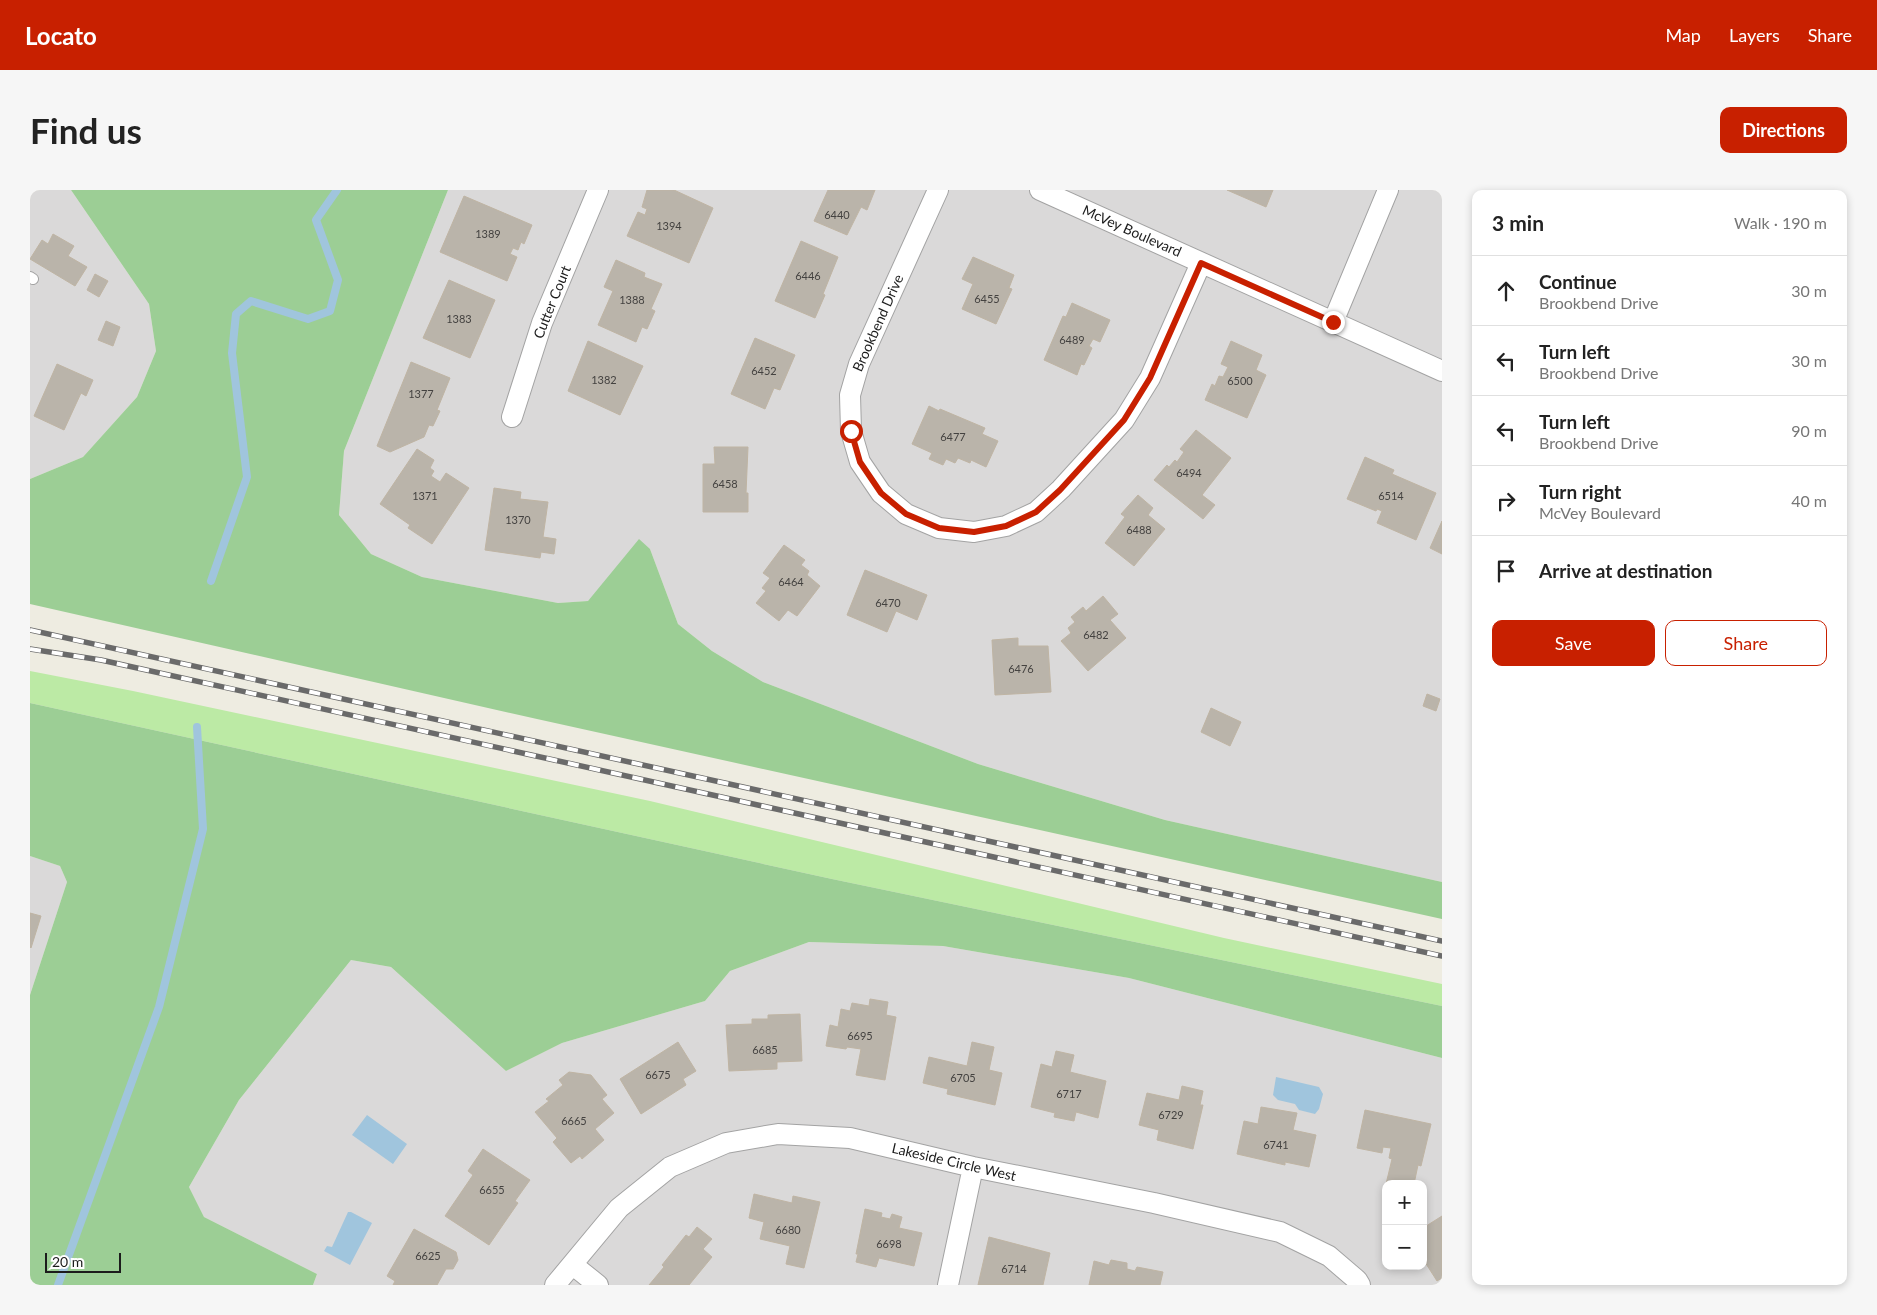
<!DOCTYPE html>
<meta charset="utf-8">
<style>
:root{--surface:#fff;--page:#f6f6f6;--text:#222;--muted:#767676;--line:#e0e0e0;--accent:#c82000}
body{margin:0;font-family:Lato,sans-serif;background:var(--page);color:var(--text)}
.controls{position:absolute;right:15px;bottom:15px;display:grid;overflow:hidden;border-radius:10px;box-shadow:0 2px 8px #0003}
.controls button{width:45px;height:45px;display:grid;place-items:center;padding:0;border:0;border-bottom:1px solid var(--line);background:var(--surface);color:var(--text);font:25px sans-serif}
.scale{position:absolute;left:15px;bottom:12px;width:76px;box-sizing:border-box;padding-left:5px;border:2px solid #1c1c1c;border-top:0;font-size:14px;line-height:18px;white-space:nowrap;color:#1c1c1c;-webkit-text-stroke:4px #fff;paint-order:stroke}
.stop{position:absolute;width:15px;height:15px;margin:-11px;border:4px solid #c82000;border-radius:50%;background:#fff}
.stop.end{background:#c82000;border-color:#fff;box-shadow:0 1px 5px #0008}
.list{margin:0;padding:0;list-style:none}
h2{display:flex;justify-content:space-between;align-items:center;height:65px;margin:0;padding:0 20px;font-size:21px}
h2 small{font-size:16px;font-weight:400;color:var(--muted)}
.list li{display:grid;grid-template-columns:32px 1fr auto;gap:15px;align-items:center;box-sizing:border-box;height:70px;padding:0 20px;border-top:1px solid var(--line)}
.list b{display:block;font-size:19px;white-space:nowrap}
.list p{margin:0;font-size:16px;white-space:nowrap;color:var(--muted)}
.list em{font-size:16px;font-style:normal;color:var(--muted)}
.actions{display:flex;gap:10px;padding:15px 20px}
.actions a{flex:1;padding:11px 0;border:1px solid var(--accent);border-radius:10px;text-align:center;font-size:18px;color:var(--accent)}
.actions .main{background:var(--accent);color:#fff}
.icon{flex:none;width:28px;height:28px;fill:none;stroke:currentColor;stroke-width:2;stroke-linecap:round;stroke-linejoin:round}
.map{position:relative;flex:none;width:1412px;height:1095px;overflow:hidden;border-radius:10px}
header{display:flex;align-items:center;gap:30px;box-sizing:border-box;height:70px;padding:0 25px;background:var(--accent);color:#fff}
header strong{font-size:24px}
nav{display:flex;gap:28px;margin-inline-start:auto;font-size:18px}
.intro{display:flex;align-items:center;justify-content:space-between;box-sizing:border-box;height:120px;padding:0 30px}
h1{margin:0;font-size:35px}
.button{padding:12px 22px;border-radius:10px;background:var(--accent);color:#fff;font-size:18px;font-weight:700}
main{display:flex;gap:30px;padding:0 30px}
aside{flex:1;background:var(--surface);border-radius:10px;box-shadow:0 2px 8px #0003}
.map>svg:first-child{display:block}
.residential{fill:#dad9d9;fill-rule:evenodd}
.grass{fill:#bceaa5}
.forest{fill:#9cce95}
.water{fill:#a0c5dd}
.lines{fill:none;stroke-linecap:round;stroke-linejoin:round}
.stream{stroke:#a0c5dd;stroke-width:8}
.building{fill:#bab4aa;stroke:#bfb4a3}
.lane-casing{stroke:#a3a3a3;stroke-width:12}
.street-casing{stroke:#a3a3a3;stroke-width:22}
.lane{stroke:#fff;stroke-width:10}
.street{stroke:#fff;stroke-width:20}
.rail-casing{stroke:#6a6a6a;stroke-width:5.5}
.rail{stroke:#fff;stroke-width:4;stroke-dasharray:11;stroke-linecap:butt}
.route{stroke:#c82000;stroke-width:6}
.labels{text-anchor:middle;stroke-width:4.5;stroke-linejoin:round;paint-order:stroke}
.number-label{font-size:11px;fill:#444240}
.street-label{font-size:14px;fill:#1c1c1c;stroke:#fff}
</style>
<header>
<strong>Locato</strong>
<nav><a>Map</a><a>Layers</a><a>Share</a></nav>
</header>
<div class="intro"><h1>Find us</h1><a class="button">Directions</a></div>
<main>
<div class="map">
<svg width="1412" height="1095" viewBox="0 0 1412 1095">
<rect width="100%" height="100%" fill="#eeece1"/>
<path class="residential" d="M0,0H41L119,114L126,161L107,207L53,267L0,289Z
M418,0H1412V692L1135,630L948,574L733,492L682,461L648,434L620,359L558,411L528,413L392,387L341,364L309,325L314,261Z
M0,666L30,676L37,692L0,805Z
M779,752L913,756L1099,788L1412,868V1095H283L287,1084L174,1027L159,997L209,910L321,770L361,777L476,881L532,853L675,811L700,781ZM1356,994H1393V1076H1356Z"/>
<path class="grass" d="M0,481L103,501L620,611L1194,748L1412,794V816L802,689L0,513Z"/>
<path class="forest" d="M41,0H418L314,261L309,325L341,364L392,387L528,413L558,411L609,349L620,359L648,434L682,461L733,492L948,574L1135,630L1412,692V729L507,529L0,414V289L53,267L107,207L126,161L119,114Z
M0,513L802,689L1412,816V868L1099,788L913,756L779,752L700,781L675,811L532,853L476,881L361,777L321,770L209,910L159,997L174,1027L287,1084L283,1095H0V805L37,692L30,676L0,666Z"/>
<path class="water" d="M1246,887L1289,897L1293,904L1289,919L1285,924L1269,920L1265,914L1248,910L1243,905Z
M337,925L377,954L363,974L322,945Z
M318,1022H321L342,1033L320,1075L294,1061L297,1056L302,1057Z"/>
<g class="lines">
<path class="stream" d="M181,391L217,287L202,163L206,124L221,111L278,129L300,121L308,90L286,30L307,0
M28,1095L129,817L173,639L167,537"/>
</g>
<path class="building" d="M617,0H644L683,18L659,73L597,46L608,22L615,25L617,19L612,17Z
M798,0H845L837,20L831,17L817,45L784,31Z
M1197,0H1243L1236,17Z
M434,6L502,35L494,54L491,52L488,60L483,58L480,64L487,67L477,91L410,62Z
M23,44L44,56L38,66L57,77L45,96L0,69L12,50L18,54Z
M771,51L808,67L793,104L795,105L785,128L745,111Z
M943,67L984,85L979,98L982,99L966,134L932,119L943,94L932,89Z
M586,70L615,83L614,87L632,94L621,119L625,121L617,139L612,137L606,152L568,135L583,101L574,97Z
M65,84L78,91L69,107L57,100Z
M419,90L465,110L440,168L393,148Z
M1042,113L1080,130L1070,152L1063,149L1059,156L1062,158L1054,175L1051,174L1047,185L1014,170L1033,126L1036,127Z
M76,131L90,137L83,156L68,150Z
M725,148L765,165L750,200L744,198L735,219L701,204Z
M558,151L613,176L590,225L538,201Z
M1201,151L1232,165L1226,180L1236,185L1217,228L1175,210L1182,194L1185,196L1189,186L1193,187L1198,177L1191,174Z
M381,172L420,188L407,220L410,221L403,236L399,235L394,247L360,262L347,256Z
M27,174L63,190L56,206L51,203L34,240L4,226Z
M899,216L909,221L910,219L955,238L952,244L968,251L956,277L941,270L940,273L928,268L925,273L916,269L913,275L899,269L902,263L882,254Z
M1166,240L1201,268L1172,305L1185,315L1173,329L1124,290L1137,275L1139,277L1145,270L1147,272L1154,262L1150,259Z
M684,257H718L716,303H718V322H673V274H685Z
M387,259L404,270L400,278L404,281L401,286L410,292L416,283L439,298L402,354L378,338L380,335L350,314Z
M1335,267L1364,280L1362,284L1406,303L1386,350L1347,333L1352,321L1347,319L1346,321L1317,309Z
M464,298L491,302L490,309L518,312L513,347L526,349L524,364L511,362L510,368L455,360Z
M1108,305L1123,318L1118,325L1135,339L1104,376L1075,353L1095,327L1091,324Z
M1412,331V364L1400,358Z
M754,355L775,370L771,375L779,381L777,385L790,396L767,426L758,420L749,431L726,413L736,401L732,398L740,388L733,383Z
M835,380L897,405L887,430L866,421L857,442L817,425Z
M1073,406L1088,424L1080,430L1096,448L1058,481L1031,451L1041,443L1038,438L1045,432L1041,427L1053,417L1056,421Z
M988,448V456H1018L1021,502L965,505L962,450Z
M1397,504L1410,509L1406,521L1393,516Z
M1181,518L1211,532L1200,556L1171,542Z
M0,723L11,726L1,758L0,757Z
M840,809L858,812L856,825L866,827L855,890L826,885L831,859L817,857L816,859L796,856L800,835L808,837L811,819L820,821L822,813L839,816Z
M770,824L772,871L747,872V879L699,881L696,835L722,834V829H738V825Z
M648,852L666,881L653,889L656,895L611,924L590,889Z
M942,852L964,857L959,880L972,883L965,915L917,904L918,899L893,893L899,867L937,876Z
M1026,861L1044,865L1040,882L1076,891L1068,928L1046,922L1044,931L1024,927L1025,923L1001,917L1011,874L1022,877Z
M539,882L561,885L577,905L572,909L584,923L565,939L574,950L552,969L550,966L541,973L523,952L527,948L505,922L519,911L516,909L533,895L529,890Z
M1152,896L1173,901L1170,915H1173L1163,959L1127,950L1129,940L1109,935L1117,903L1149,910Z
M1231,917L1267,923L1263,940L1286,945L1279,977L1255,972V975L1207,964L1214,931L1228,934Z
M1335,920L1401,934L1391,976L1388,975L1384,994H1356L1362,969L1359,968L1361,958L1353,957L1352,963L1327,958Z
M453,959L500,990L485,1011L488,1013L459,1055L415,1026L443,985L438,981Z
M724,1004L762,1013L763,1006L790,1012L774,1078L756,1074L760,1056L730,1049L734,1032L719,1028Z
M835,1019L852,1023L851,1027L860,1029L862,1024L872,1027L869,1038L892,1043L884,1076L849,1068L846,1077L826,1072L828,1064H826Z
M1412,1026V1088L1407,1091L1393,1069V1038Z
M667,1037L682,1049L673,1059L682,1067L659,1095H619L634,1077L632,1075L656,1045L659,1047Z
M384,1039L426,1062L428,1070L423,1079H416L407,1095H363L365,1091L357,1086Z
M959,1047L1020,1063L1013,1095H948Z
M1081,1070L1097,1073V1079L1105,1081L1107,1077L1133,1082L1130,1095H1059L1064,1071L1079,1075Z"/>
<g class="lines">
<g class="lane-casing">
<path id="lane" d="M0,87L3,89"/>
</g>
<g class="street-casing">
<path id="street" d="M908,0L829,174L820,205L821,241L830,272L851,303L876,324L909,338L944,342L976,336L1006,322L1031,299L1094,230L1120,188L1171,73
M1010,0L1412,181
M1303,132L1358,0
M482,227L512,133L568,0
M543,1075L568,1095
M525,1095L589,1018L640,977L696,953L748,944L820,948L943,977L1124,1013L1250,1042L1299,1066L1327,1090L1330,1095
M918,1095L943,977"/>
</g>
<use href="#lane" class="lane"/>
<use href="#street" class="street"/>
<g class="rail-casing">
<path id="rail" d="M0,440L1412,751
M0,459L71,470L1412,766"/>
</g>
<use href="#rail" class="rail"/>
</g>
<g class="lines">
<path class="route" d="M821,241L830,272L851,303L876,324L909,338L944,342L976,336L1006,322L1030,300L1094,230L1120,188L1171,73L1303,132"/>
</g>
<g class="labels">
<g class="number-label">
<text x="807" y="29">6440</text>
<text x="639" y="40">1394</text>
<text x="458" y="48">1389</text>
<text x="778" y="90">6446</text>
<text x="957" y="113">6455</text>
<text x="602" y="114">1388</text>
<text x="429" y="133">1383</text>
<text x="1042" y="154">6489</text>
<text x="734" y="185">6452</text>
<text x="574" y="194">1382</text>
<text x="1210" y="195">6500</text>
<text x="391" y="208">1377</text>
<text x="923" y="251">6477</text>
<text x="1159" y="287">6494</text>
<text x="695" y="298">6458</text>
<text x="395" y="310">1371</text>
<text x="1361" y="310">6514</text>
<text x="488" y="334">1370</text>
<text x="1109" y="344">6488</text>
<text x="761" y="396">6464</text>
<text x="858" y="417">6470</text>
<text x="1066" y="449">6482</text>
<text x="991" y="483">6476</text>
<text x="830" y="850">6695</text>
<text x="735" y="864">6685</text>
<text x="628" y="889">6675</text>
<text x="933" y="892">6705</text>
<text x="1039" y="908">6717</text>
<text x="1141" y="929">6729</text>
<text x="544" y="935">6665</text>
<text x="1246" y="959">6741</text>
<text x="462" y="1004">6655</text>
<text x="758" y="1044">6680</text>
<text x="859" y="1058">6698</text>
<text x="398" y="1070">6625</text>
<text x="984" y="1083">6714</text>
</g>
<g class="street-label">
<text transform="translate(1102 41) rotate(24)" y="5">McVey Boulevard</text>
<text transform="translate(522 112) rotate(-68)" y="5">Cutter Court</text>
<text transform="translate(848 133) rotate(-66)" y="5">Brookbend Drive</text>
<text transform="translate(924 972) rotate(13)" y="5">Lakeside Circle West</text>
</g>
</g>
</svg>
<div class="controls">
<button>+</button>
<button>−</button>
</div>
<div class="scale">20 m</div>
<div class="stop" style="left:821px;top:241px"></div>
<div class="stop end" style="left:1303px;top:132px"></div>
</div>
<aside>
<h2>3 min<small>Walk · 190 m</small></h2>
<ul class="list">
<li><svg class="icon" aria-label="ahead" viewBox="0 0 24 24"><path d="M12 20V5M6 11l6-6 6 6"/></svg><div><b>Continue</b><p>Brookbend Drive</p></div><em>30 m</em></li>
<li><svg class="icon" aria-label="left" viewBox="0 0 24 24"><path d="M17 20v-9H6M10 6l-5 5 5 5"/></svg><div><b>Turn left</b><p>Brookbend Drive</p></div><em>30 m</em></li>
<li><svg class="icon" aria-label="left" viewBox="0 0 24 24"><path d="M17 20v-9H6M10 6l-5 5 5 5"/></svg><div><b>Turn left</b><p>Brookbend Drive</p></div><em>90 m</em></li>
<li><svg class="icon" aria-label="right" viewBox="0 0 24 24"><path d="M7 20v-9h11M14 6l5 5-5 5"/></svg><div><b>Turn right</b><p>McVey Boulevard</p></div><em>40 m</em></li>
<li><svg class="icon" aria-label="arrive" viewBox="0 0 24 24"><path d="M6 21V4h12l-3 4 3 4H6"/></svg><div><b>Arrive at destination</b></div></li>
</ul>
<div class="actions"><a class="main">Save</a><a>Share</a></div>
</aside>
</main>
